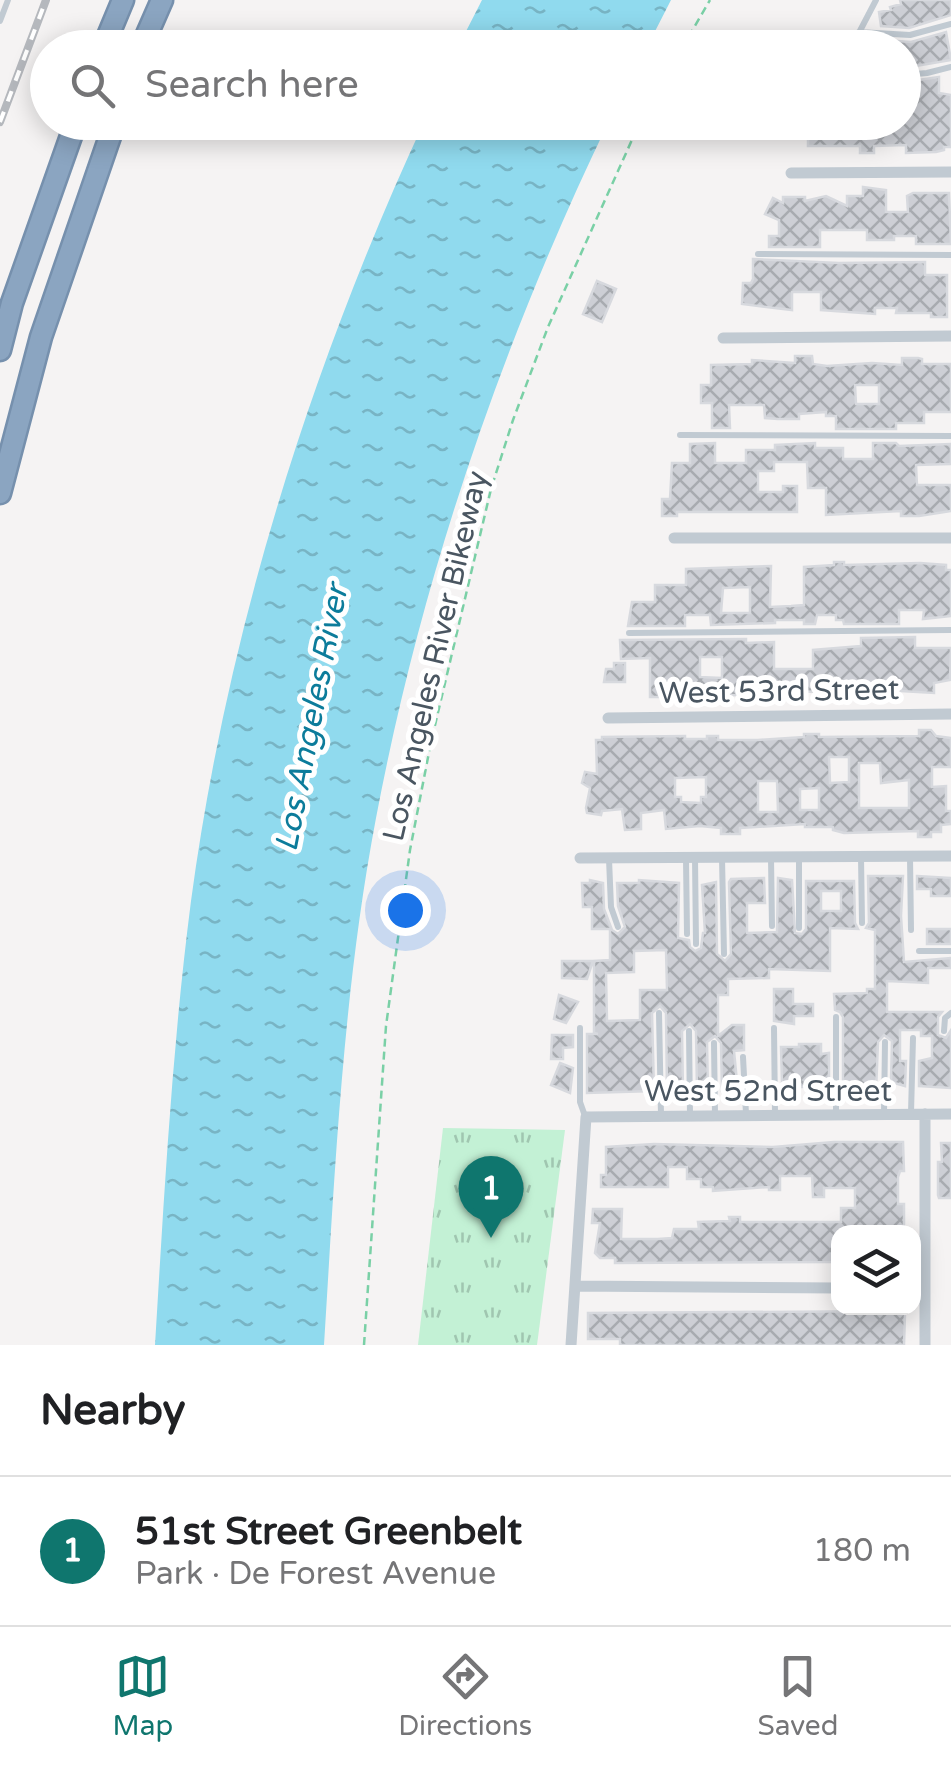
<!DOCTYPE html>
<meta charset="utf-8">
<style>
:root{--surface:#fff;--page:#f2f2f2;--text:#202124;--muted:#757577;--line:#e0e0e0;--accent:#0f766e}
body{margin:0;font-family:"Varela Round",sans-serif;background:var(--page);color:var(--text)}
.controls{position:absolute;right:30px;bottom:30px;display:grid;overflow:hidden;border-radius:20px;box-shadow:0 5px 25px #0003}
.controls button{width:90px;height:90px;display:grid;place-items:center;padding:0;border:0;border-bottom:2px solid var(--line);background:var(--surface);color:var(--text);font:50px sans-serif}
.you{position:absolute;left:405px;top:910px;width:35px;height:35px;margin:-25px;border:8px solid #fff;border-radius:50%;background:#1a73e8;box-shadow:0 0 0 15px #1a73e833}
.badge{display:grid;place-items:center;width:65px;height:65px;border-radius:50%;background:var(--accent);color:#fff;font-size:32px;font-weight:700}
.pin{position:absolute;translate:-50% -82px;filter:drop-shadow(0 2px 5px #0008)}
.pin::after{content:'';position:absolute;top:52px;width:35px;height:30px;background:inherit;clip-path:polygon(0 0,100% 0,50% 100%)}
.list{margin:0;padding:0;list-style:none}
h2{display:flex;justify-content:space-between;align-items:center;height:130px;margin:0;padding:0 40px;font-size:42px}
h2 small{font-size:32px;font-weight:400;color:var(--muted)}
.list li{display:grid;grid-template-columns:65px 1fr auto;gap:30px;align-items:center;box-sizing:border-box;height:150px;padding:0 40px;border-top:2px solid var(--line)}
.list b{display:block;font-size:38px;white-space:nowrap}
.list p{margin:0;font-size:32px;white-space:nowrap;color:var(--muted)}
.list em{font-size:32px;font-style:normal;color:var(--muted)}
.icon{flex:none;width:55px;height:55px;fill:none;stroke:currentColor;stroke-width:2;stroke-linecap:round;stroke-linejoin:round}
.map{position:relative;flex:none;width:951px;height:1345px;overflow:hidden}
.search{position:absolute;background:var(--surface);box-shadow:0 5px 25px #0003;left:30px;right:30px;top:30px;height:110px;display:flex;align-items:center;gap:25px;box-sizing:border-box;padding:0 35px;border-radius:55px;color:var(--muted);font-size:38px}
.sheet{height:280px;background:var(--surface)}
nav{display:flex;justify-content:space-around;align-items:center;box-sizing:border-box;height:140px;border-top:2px solid var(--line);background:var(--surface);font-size:28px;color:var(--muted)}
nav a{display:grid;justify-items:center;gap:5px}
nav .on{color:var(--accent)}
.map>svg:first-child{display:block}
.grass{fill:url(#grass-tufts)}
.water{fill:url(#water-ripples)}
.building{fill:url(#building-cross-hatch);stroke:#d7d9de;stroke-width:2.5;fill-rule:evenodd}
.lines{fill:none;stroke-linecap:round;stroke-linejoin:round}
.highway-casing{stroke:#7690ad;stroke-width:25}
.path{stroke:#7ad0a6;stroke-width:2.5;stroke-dasharray:8 5;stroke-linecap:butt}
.lane{stroke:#c1cad2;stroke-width:6}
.street{stroke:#c1cad2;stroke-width:11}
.highway{stroke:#8ba5c1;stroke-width:20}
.rail-casing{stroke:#b5b8bd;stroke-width:8}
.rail{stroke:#fff;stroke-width:4;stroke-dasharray:11;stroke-linecap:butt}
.labels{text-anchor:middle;stroke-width:10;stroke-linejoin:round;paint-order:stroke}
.street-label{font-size:30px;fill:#4a5661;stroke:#fff}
.water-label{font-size:32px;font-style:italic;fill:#0c7c9b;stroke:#fff}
</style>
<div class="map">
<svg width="951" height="1345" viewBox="0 0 951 1345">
<defs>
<pattern id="grass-tufts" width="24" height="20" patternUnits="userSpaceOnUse" patternTransform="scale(2.5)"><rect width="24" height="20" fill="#c3f1d5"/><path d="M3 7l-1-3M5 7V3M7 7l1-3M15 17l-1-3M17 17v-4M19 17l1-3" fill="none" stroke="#a0c6b0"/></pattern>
<pattern id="water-ripples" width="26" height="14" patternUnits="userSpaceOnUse" patternTransform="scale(2.5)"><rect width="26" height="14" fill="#90daee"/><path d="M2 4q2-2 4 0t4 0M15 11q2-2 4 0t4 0" fill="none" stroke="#78b4c4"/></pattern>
<pattern id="building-cross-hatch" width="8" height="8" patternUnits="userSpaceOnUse" patternTransform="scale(2.5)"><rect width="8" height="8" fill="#cdcfd5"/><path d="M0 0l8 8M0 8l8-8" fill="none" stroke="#a8abb0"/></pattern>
</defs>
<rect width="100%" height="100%" fill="#f5f3f3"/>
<path class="grass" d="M443,1128L565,1130L537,1345H418Z"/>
<path class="water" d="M482,0H671L647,47H458Z
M424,122L608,123C502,343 422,576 376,818C343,992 335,1169 324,1345H155C164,1197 172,1048 191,901C227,633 310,368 424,122Z"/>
<path class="building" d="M900,0H951V15L909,28L881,26L879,12L891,10L890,7L901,4Z
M946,32L951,60L904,68V48H885L884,40L911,42Z
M939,77V93L951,95V147H944V150L936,152L906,153V145L874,146V153H860V146H808V130H813V123L904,122V82Z
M863,187L886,190V212H908L907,196L913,193H949L951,244H916V236H894V240H867V230H820V247H769V236H779V220L765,214L773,198L783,203V197H805V201L826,196L847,206V196H863Z
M753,259L839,263L925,262V275H947V317H931V313H896L897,308H875V314L821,310V292H792V310L742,304L743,283H751L753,279Z
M597,281L616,289L602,322L583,314Z
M795,356H812L813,364L827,366L872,363L902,365V358H918L922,359V364H951V412H924V423H896V429H836V416H826V412L799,414V419H778L765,418L764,405H729L730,428H712V403H701V385H711V365L752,364V360L795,363ZM855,385H879V404H856Z
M715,443V463H746V450H775V445L815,443V448H843V459H873V443H896L899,446L951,444V464L916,465L917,485H951V511L919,516H901V511L826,515V488H808L807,462H774V471H758V492H783V486H797V512H677V516H662V499H670L672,463H690V444Z
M834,562H844V565L920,563L946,565V570H951V616L923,619L924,610H899V624H844L843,620H836V615H817L815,624H804V620H775V623L711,625L710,615H685V626H628L632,602H655V585H686V569L771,566L770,607L791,606L804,605V567L834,565ZM750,587V613H721L723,588Z
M915,637V648H951L950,680L934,683V693L901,691V686L853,692L737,691V695L720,696V688L689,689V697H650V658L621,659L620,640L746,639V643L774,642V669H813V650L861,646V638ZM700,657H722V678L700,677Z
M614,663H625V682H604L606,669H614Z
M919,730H931L936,736L951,738V767H932V787L946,786V811H951V824L941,825V832H931V837H918V831L844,833L833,830V827H805V824L740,828V834H721V828L700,826L666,829L664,810L641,813V829L625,830L622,809L602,811L601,815L587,813L586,808L590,788L582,783L585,772L597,774L596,740H602V737L685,736V739H707V736H718V740H758L804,737V734H819V737L919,736ZM829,757H849V782L830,783ZM859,763H880L881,783L909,780V808H859ZM706,777V797H701V803L681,802V797H675V778ZM758,781H777L778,812H758ZM819,788V810H800V789Z
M868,876H903L901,916L904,962L951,958V968H928V983L887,981V1012H942L938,1017V1035L946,1038L951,1030V1088L919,1086V1061L932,1058V1036H921V1030H900V1061H906L905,1086L891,1082L892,1041L884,1035L878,1042L876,1092H863V1086H843V1017L840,1012L835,1010L834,994L867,993V989H875V930L866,928L869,923Z
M917,876L951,878V896H931V889H917Z
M764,878L765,903H747V933L777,932L778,878L792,880L795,933L802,934L806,929V881H854L855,923L858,929L830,928V971L769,969V978L728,979V995H718V1036L732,1025H744V1050L734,1051L738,1092L722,1091L721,1043L715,1036L707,1042L708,1091H697L696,1031L690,1024L682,1031L683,1091H667L666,1013L660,1006L652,1013L654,1091L587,1093V1034H598L594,1033V961L610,960V929H592V907H583L582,883H590V880L603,883L604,909L612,930L618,934L625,927L618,906L617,883H639V880L679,883L678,938L689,940L690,947L695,951L701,948L703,933H705L702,885L716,882L717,954L725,961L731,954L729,882L731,879ZM821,891H841V911H821ZM666,950L667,990H640V1020L607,1021L606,973L634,972V951Z
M927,929H951V944H927Z
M562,961H593L587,979L562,978Z
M774,989H793V1004H813V1016H794V1024L774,1021Z
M559,995L578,1002L566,1023L554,1019Z
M552,1035H573V1047L563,1048V1059H551Z
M799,1044H821V1054L829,1053V1087H786V1083H782L781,1047H799Z
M560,1063L573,1068L570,1093L551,1085Z
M834,1142H903L904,1171H900L898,1177V1204H904V1232H838V1262L615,1263V1258H600L595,1253L600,1223H592L593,1209H622L621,1239H658L672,1238L674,1229H699L698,1222L730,1221L729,1217H740V1222H841V1208H855V1188H824V1197H813L812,1176H780V1190H769V1187L713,1191V1187H701V1179H687V1167H668V1187H601V1175H606V1147L654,1144L773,1147Z
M941,1143H951V1198H939L938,1195V1162H942Z
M899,1311L905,1314L904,1345H620V1339H588V1313Z"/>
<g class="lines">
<g class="highway-casing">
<path id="highway" d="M103,48L123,0
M141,48L162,0
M0,350L12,303L76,122
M0,493L41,337L115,122"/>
</g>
<path class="path" d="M682,48L710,0
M364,1345L386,1026L410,850L431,742L491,489L513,420L548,327L640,122"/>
<path class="lane" d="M0,21L8,0
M859,32L910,35L951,24
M851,48L876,0
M904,75L927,73L951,67
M758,254L951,255
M680,435L951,436
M629,633L951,630
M861,857L862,923
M910,857L911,930
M695,858L696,944
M722,858L724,954
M771,858L772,926
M799,858V928
M609,859L611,907L618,927
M686,859L687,934
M919,951H951
M659,1013L661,1115
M580,1028V1102L585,1116
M774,1028L775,1114
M689,1031L690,1115
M944,1031L945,1018L951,1013
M714,1043L715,1115
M743,1057L746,1114
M884,1113L885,1042
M911,1113L913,1038
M836,1115V1017"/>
<path class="street" d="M791,173L951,172
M723,338L951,336
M674,538H951
M608,718L951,714
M580,858L951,856
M575,1286L838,1288
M571,1345L586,1117L951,1114
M925,1345V1114"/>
<use href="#highway" class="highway"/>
<g class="rail-casing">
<path id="rail" d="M0,122L46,0"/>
</g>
<use href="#rail" class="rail"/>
</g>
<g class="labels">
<g class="street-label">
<text transform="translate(435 656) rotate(-77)" y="10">Los Angeles River Bikeway</text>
<text transform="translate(779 691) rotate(-1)" y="10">West 53rd Street</text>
<text x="768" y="1101">West 52nd Street</text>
</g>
<g class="water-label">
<text transform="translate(311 718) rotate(-79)" y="11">Los Angeles River</text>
</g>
</g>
</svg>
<div class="controls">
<button><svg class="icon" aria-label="layers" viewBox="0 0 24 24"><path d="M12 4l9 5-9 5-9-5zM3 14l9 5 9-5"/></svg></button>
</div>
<div class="you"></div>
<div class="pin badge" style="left:491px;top:1238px">1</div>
<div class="search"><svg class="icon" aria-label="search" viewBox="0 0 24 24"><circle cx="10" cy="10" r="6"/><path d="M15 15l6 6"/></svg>Search here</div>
</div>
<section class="sheet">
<h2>Nearby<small></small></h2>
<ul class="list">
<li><span class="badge">1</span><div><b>51st Street Greenbelt</b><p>Park · De Forest Avenue</p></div><em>180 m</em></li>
</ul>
</section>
<nav>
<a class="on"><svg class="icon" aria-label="map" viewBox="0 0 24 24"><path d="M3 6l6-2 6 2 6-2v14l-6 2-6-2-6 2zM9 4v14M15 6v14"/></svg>Map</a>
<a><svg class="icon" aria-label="directions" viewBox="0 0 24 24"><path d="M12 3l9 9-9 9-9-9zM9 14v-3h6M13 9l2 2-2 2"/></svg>Directions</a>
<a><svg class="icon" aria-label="saved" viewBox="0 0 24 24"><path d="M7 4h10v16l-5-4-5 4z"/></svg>Saved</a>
</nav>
